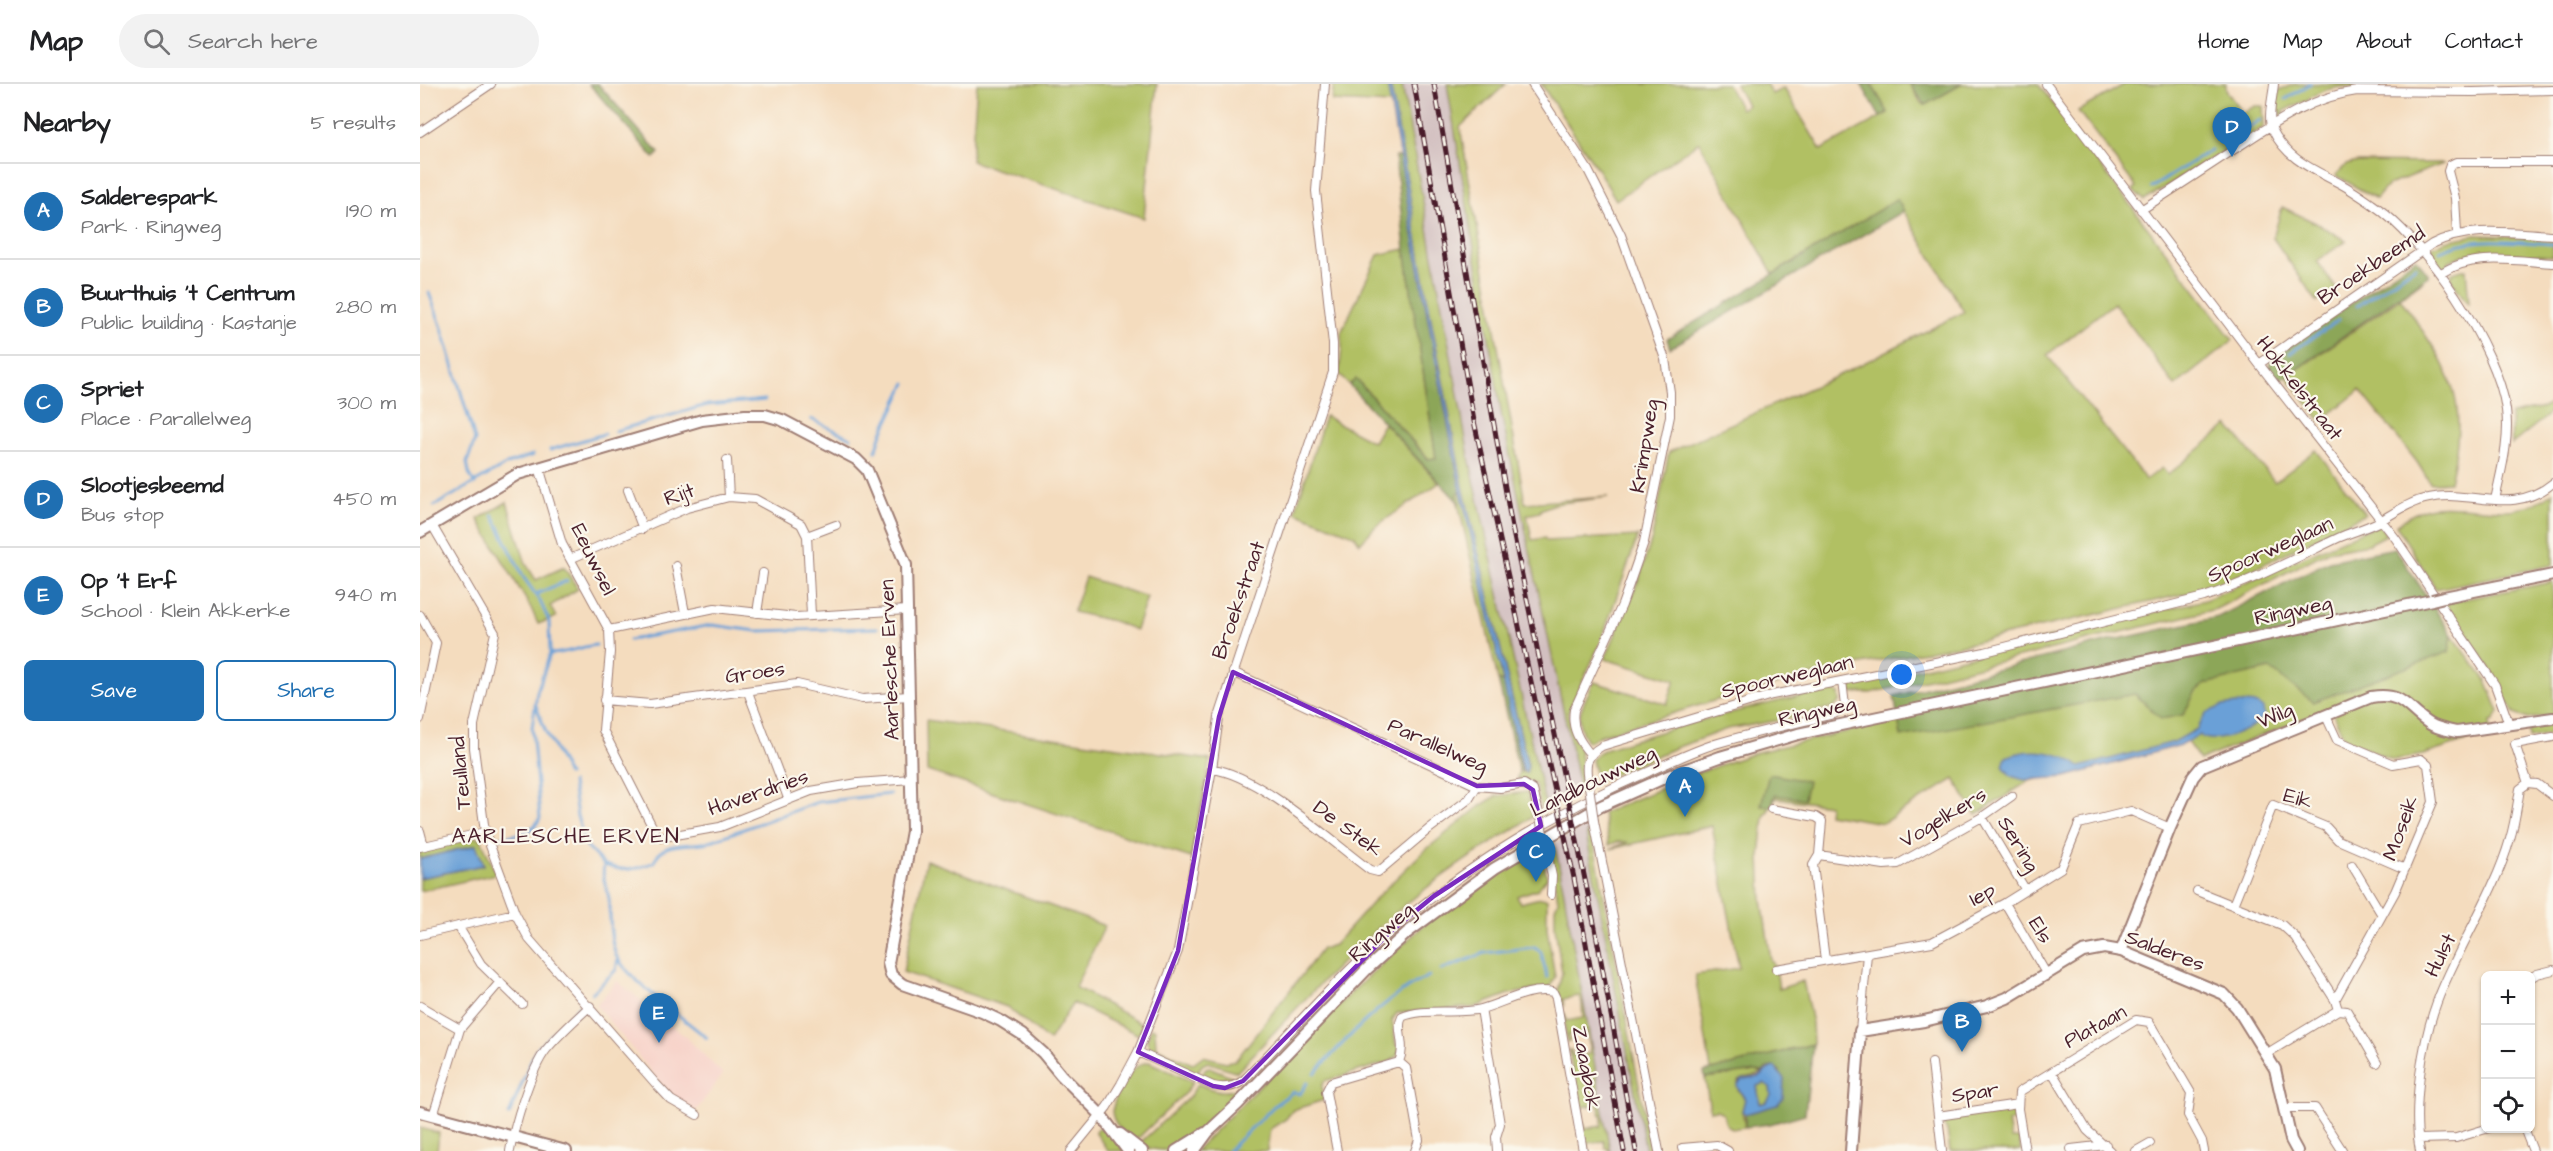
<!DOCTYPE html>
<meta charset="utf-8">
<style>
:root{--surface:#fff;--page:#f2f2f2;--text:#202124;--muted:#757577;--line:#e0e0e0;--accent:#1f6fb2}
body{margin:0;font-family:"Architects Daughter",sans-serif;background:var(--page);color:var(--text)}
.controls{position:absolute;right:18px;bottom:18px;display:grid;overflow:hidden;border-radius:9px;box-shadow:0 2px 4px #0004}
.controls button{width:54px;height:54px;display:grid;place-items:center;padding:0;border:0;border-bottom:2px solid var(--line);background:var(--surface);color:var(--text);font:30px sans-serif}
.you{position:absolute;left:1482px;top:591px;width:21px;height:21px;margin:-15px;border:4px solid #fff;border-radius:50%;background:#1a73e8;box-shadow:0 0 0 9px #1a73e833}
.badge{display:grid;place-items:center;width:39px;height:39px;border-radius:50%;background:var(--accent);color:#fff;font-size:20px;font-weight:700}
.pin{position:absolute;translate:-50% -50px;filter:drop-shadow(0 2px 3px #0008)}
.pin::after{content:'';position:absolute;top:32px;width:21px;height:18px;background:inherit;clip-path:polygon(0 0,100% 0,50% 100%)}
.list{margin:0;padding:0;list-style:none}
h2{display:flex;justify-content:space-between;align-items:center;height:78px;margin:0;padding:0 24px;font-size:26px}
h2 small{font-size:20px;font-weight:400;color:var(--muted)}
.list li{display:grid;grid-template-columns:39px 1fr auto;gap:18px;align-items:center;box-sizing:border-box;height:96px;padding:0 24px;border-top:2px solid var(--line)}
.list b{display:block;font-size:22px;white-space:nowrap}
.list p{margin:0;font-size:20px;white-space:nowrap;color:var(--muted)}
.list em{font-size:20px;font-style:normal;color:var(--muted)}
.actions{display:flex;gap:12px;padding:18px 24px}
.actions a{flex:1;padding:14px 0;border:2px solid var(--accent);border-radius:9px;text-align:center;font-size:21px;color:var(--accent)}
.actions .main{background:var(--accent);color:#fff}
.icon{flex:none;width:33px;height:33px;fill:none;stroke:currentColor;stroke-width:2;stroke-linecap:round;stroke-linejoin:round}
.map{position:relative;flex:none;width:2133px;height:1067px;overflow:hidden}
header{display:flex;align-items:center;gap:36px;box-sizing:border-box;height:84px;padding:0 30px;background:var(--surface);border-bottom:2px solid var(--line)}
header strong{font-size:28px}
nav{display:flex;gap:33px;margin-inline-start:auto;font-size:21px}
.search{width:420px;height:54px;background:var(--page);display:flex;align-items:center;gap:15px;box-sizing:border-box;padding:0 21px;border-radius:33px;color:var(--muted);font-size:22px}
main{display:flex}
aside{flex:1;background:var(--surface)}
.map>svg:first-child{display:block}
.built{fill:#f7d1c8}
.industrial{fill:#d2bfc0}
.green{fill:#b1c063;stroke:#7e7047;stroke-width:1.5}
.forest{fill:#8ca659;stroke:#6b6242;stroke-width:1.5}
.water{fill:#6aa0d7;stroke:#5a6081;stroke-width:1.5;fill-rule:evenodd}
.lines{fill:none;stroke-linecap:round;stroke-linejoin:round}
.stream{stroke:#6aa0d7;stroke-width:3}
.street-casing{stroke:#9f7e74;stroke-width:10}
.secondary-casing{stroke:#9f7e74;stroke-width:14}
.street{stroke:#fff;stroke-width:8}
.secondary{stroke:#fff;stroke-width:10}
.rail-casing{stroke:#4a1f2b;stroke-width:5}
.rail{stroke:#fbf7ec;stroke-width:3;stroke-dasharray:9;stroke-linecap:butt}
.street-bridge-casing{stroke:#9f7e74;stroke-width:10;stroke-linecap:butt}
.secondary-bridge-casing{stroke:#9f7e74;stroke-width:14;stroke-linecap:butt}
.street-bridge{stroke:#fff;stroke-width:8}
.secondary-bridge{stroke:#fff;stroke-width:10}
.marked{fill:none;stroke:#7b2cbf;stroke-width:4.5;stroke-linejoin:round}
.labels{text-anchor:middle;stroke-width:4.5;stroke-linejoin:round;paint-order:stroke}
.street-label{font-size:21px;fill:#4a1f2b;stroke:#fbf7ec}
.neighbourhood-label{font-size:22px;letter-spacing:1.5px;fill:#4a1f2b;stroke:#fbf7ec}
</style>
<header>
<strong>Map</strong>
<div class="search"><svg class="icon" aria-label="search" viewBox="0 0 24 24"><circle cx="10" cy="10" r="6"/><path d="M15 15l6 6"/></svg>Search here</div>
<nav><a>Home</a><a>Map</a><a>About</a><a>Contact</a></nav>
</header>
<main>
<aside>
<h2>Nearby<small>5 results</small></h2>
<ul class="list">
<li><span class="badge">A</span><div><b>Salderespark</b><p>Park · Ringweg</p></div><em>190 m</em></li>
<li><span class="badge">B</span><div><b>Buurthuis 't Centrum</b><p>Public building · Kastanje</p></div><em>280 m</em></li>
<li><span class="badge">C</span><div><b>Spriet</b><p>Place · Parallelweg</p></div><em>300 m</em></li>
<li><span class="badge">D</span><div><b>Slootjesbeemd</b><p>Bus stop</p></div><em>450 m</em></li>
<li><span class="badge">E</span><div><b>Op 't Erf</b><p>School · Klein Akkerke</p></div><em>940 m</em></li>
</ul>
<div class="actions"><a class="main">Save</a><a>Share</a></div>
</aside>
<div class="map">
<svg width="2133" height="1067" viewBox="0 0 2133 1067">
<rect width="100%" height="100%" fill="#fbf7ec"/>
<filter id="ink" filterUnits="userSpaceOnUse"><feTurbulence type="fractalNoise" baseFrequency=".0167" numOctaves="2"/><feDisplacementMap in="SourceGraphic" scale="12" xChannelSelector="R" yChannelSelector="G"/><feConvolveMatrix kernelMatrix="1 2 1 2 8 2 1 2 1" color-interpolation-filters="sRGB"/></filter>
<filter id="wash" filterUnits="userSpaceOnUse"><feTurbulence type="fractalNoise" baseFrequency=".008" numOctaves="4" result="noise"/><feDisplacementMap in="SourceGraphic" scale="24" xChannelSelector="R" yChannelSelector="G"/><feGaussianBlur stdDeviation="1.35" result="paint"/><feColorMatrix in="noise" values="0 0 0 0 0 0 0 0 0 0 0 0 0 0 0 0 0 1.4 0 .05"/><feComposite in="paint" operator="in"/></filter>
<g filter="url(#wash)">
<rect width="100%" height="100%" fill="#f4dcbe"/>
<path class="built" d="M197,897L267,954L303,990L276,1027L255,1013L239,997L176,921Z"/>
<path class="industrial" d="M970,0H1027L1089,371L1160,706L1126,724L1117,682L1108,684L1043,403L1019,282Z
M1167,741L1169,749L1229,1067H1190L1134,759Z"/>
<path class="green" d="M557,0H737L724,134L551,77Z
M914,0H967L971,20L912,17Z
M970,0H982L1050,378L1126,724L1122,727L1115,700L1097,694L1099,687L1106,689L1108,682L1043,403L1011,235Z
M1027,0H1086L1040,43L1105,419L1188,413L1134,420L1120,426V428L1107,431L1112,456L1125,454L1126,457L1218,452L1180,560L1148,628L1152,650L1160,666L1163,705L1160,706L1082,334Z
M1121,0H1307L1321,25L1327,21L1315,0H1346L1352,10L1364,4L1401,66L1468,29L1451,0H1490L1501,19L1505,21L1542,0H1618L1813,256L1755,302L1694,219L1627,271L1726,396L1742,384L1748,391L1808,341L1855,398L1896,366L1945,430L1832,486L1777,507L1547,560L1431,582L1320,609L1181,651L1168,658C1151,636 1163,620 1174,598L1247,620L1255,596L1185,575L1219,495L1232,454L1249,368L1430,286L1544,228L1477,116L1353,190L1279,58L1196,116L1178,86Z
M1705,0H1806V6L1822,29L1835,22H1843L1844,43L1724,116L1713,106L1716,103L1658,27Z
M1876,0H1933L1934,4C1922,0 1894,7 1886,18H1882L1863,27L1865,31L1859,30L1855,23L1858,6Z
M1938,78L2021,79L2023,80L1968,101L1956,115L1916,91L1926,81Z
M1862,123L1900,141L1926,157L1897,177L1917,206L1897,218L1853,154Z
M2056,151L2133,154V172L2066,169L2044,171L2028,177L2027,182L2022,184L2010,170L2011,164L2025,157Z
M985,165L1016,374L1009,375L936,295L929,301L919,290L922,264L921,249L958,171Z
M1991,181L2003,197L1980,214C2029,285 2051,310 2030,398L2010,399L1997,378L1940,306L1901,337L1867,293L1980,214Z
M2046,185L2049,219L2048,220L2030,194L2032,189Z
M2133,318V327L2092,360L2091,330L2125,323Z
M905,332L953,358L964,339L1019,399L956,442L940,459L934,451L875,428Z
M1040,403L1084,598L1078,596L1036,410L1040,408Z
M2133,408V481L2016,505L1976,441C1987,434 1999,425 2013,423C2059,418 2090,441 2133,408Z
M87,418L106,480L116,496L144,483L158,505L130,522L136,533L118,540L111,524L58,435Z
M1959,440L1966,451L1949,460L1908,467L1796,525L1451,609H1430V601L1785,516Z
M665,493L727,513L716,546L693,537L653,528Z
M2133,498V631L2108,635L2094,630L2068,581L2024,519Z
M2032,551L2066,596L2079,628L2074,637L2070,638L2071,649L2003,671L1973,676L1924,655L1911,624L1780,676L1767,658L1661,685L1609,697L1556,731L1534,695L1463,739L1408,730L1409,721L1356,714L1344,733L1340,773L1342,816L1351,876L1356,885L1359,905L1383,897L1392,939L1393,960L1291,986L1275,891L1319,884L1292,742L1190,765L1208,758H1197L1189,761L1183,729L1277,689L1338,668L1477,636L2032,554Z
M1411,604L1419,610L1420,618L1414,623L1361,636L1307,645L1250,666L1177,698L1172,676L1178,669L1188,664L1266,640Z
M506,636L790,676L771,774L507,687Z
M2133,638V649L2109,654L2108,644Z
M1107,708L1113,733C1066,762 1020,791 978,827C920,876 869,932 817,988L788,978L782,981L777,989L731,968L727,957L731,944L735,945L736,963L772,980L783,972L806,978L816,976L902,865L914,861L961,809L1003,768L1060,722L1076,712Z
M1166,749H1172L1231,1067H1226Z
M56,753L61,755L76,790L0,807V794L64,781L56,761L0,775V767Z
M1134,759L1139,781L1190,1067L1185,1063L1184,1057L1168,1059L1169,1066L1166,1067L1161,1039H1164L1165,1045L1181,1042L1182,1035L1178,1021L1162,1023V1030L1160,1031L1149,966H1151L1153,972L1169,970L1170,962L1166,948L1149,951L1150,957L1147,958L1143,930H1145L1147,937L1163,934L1162,919L1159,912L1143,915L1144,922H1141L1138,906L1142,889L1135,843V824L1138,817L1130,762Z
M1120,761L1127,794L1118,805L1097,812L1100,819L1120,814L1127,815V844L1135,893L1130,903L1089,910L1055,923L977,929L972,936L976,961L980,964L977,972L969,978L904,997L902,1002L904,1016L873,1026L866,1035L850,1045L847,1067H775L935,905L1006,839L1059,800Z
M506,776L685,842L655,903L723,940L719,951L653,919L629,957L587,923L483,888Z
M729,978L773,998L766,1008L715,1057C704,1048 693,1042 692,1027C696,1010 710,979 729,978Z
M789,983L813,993L824,990C811,1004 797,999 781,991L786,984Z
M1336,987L1343,988C1335,995 1326,991 1318,998V1006L1325,1015L1322,1027L1325,1043L1312,1045L1306,1040L1304,1031L1297,1026L1290,1027L1285,994Z
M829,997L831,999C815,1015 772,1060 751,1066C741,1067 727,1065 719,1060L770,1012L778,1000C796,1008 813,1012 829,997Z
M1344,999L1350,1003L1351,1012L1347,1018L1340,1020L1337,1002Z
M1589,1024L1594,1028L1596,1036L1588,1038L1591,1055H1599L1601,1067H1530L1527,1046L1523,1040L1525,1034Z
M0,1044L19,1049L17,1067H0Z
M680,1044L693,1053L705,1067H688L675,1048Z"/>
<path class="forest" d="M169,0H178L239,69L234,74Z
M1441,0H1451L1468,28L1460,33Z
M1490,0H1542L1505,21Z
M975,73H980L1008,235L1040,403V408L1037,410L1039,419L929,301L936,295L1008,375L1016,374L985,165Z
M1477,115L1484,127L1250,264L1247,255Z
M1996,174L2009,191L1860,297L1850,285V276Z
M1975,464L2032,551L2029,568L1893,618L1850,585L1785,600L1776,607L1763,631L1741,635L1715,610L1481,653L1474,612L1685,558L1798,533L1909,477Z
M1078,596L1084,598L1102,688L1099,687Z
M1349,690L1388,697L1384,715L1355,711L1352,723L1341,721Z
M1393,960L1385,1030L1350,1040L1325,1043V1030L1350,1023L1360,987L1355,983L1347,984L1343,988L1336,987L1285,994L1284,988Z"/>
<path class="water" d="M967,0H970L974,20L1011,235L1043,403L1108,682L1106,689L1103,686L1040,403L1008,235Z
M1823,619L1837,620L1843,624L1844,632C1834,646 1794,663 1779,651L1761,661L1645,693L1604,696L1591,692L1583,682L1586,673C1610,663 1640,666 1660,683L1754,658L1777,645L1786,629L1802,622Z
M56,761L64,781L0,794V775Z
M1355,983L1364,995L1363,1014L1357,1021L1325,1030L1322,1027L1325,1015L1317,1002C1322,991 1328,996 1338,993C1345,990 1346,984 1355,983ZM1344,999L1350,1003L1351,1011L1347,1018L1340,1020L1337,1002Z"/>
<g class="lines">
<path class="stream" d="M1866,15L1890,0
M1812,54L1840,36
M1731,104L1791,66
M2020,167C2055,151 2094,158 2132,160
M9,209L22,244L55,356L47,378L49,389L55,400
M1937,222L1996,182
M1870,269L1919,236
M391,335L431,354
M195,347L287,321L345,316
M130,366L184,350
M456,367L462,349L486,299
M14,422L87,380L113,371
M73,431L104,494L119,515L129,537L130,570L117,608L112,644L120,734C112,751 94,751 78,754
M116,510L147,497
M209,556L292,541L337,547L457,544
M131,570C147,569 160,563 176,561
M115,619L125,646L148,691
M152,699L157,732L166,762L184,781C181,797 188,802 189,816C191,835 189,853 196,871C206,894 266,936 287,954
M185,781C203,788 216,786 234,778C242,755 268,763 288,758L398,718L470,710
M1021,886L1065,869L1115,863L1121,868L1127,893
M172,909L196,886L198,874
M895,989C928,953 964,913 1009,892
M89,1031L115,967L160,921
M808,1067L855,1021L873,1008L880,1010L887,999"/>
</g>
</g>
<g filter="url(#ink)">
<g class="lines">
<g class="street-casing">
<path id="street" d="M1112,0L1168,86L1201,151L1245,275L1250,308V332L1224,458L1202,521L1154,626C1151,644 1159,657 1170,670
M1626,0L1839,280L1976,455L2075,601L2089,640
M1854,0C1853,12 1847,34 1852,45C1867,76 1893,85 1921,100C1932,106 1942,113 1952,120C2005,155 2078,263 2086,326C2090,357 2081,387 2075,416
M0,48L71,0
M1721,126C1752,106 1783,86 1813,66C1852,41 1890,13 1937,7L2053,8L2133,6
M2037,149L2035,114L2028,87L2030,81L2036,78H2133
M2020,190C2051,168 2097,177 2133,179
M1839,280L2012,160C2049,141 2093,149 2133,151
M307,376L309,413
M119,383L142,460L189,546L190,568L183,646L238,754L300,743L391,707L438,699L491,695
M208,406L223,445
M12,441L75,549L54,641V664L65,748L95,829L109,855L236,1000L251,1016L277,1031
M387,452L416,441
M150,475L267,424L309,413L335,415L381,440L387,452L391,531
M256,482L265,529
M337,529L343,489
M0,531L16,559L0,635
M189,546L295,524L376,533L487,526
M813,588L1057,702L1080,704L1104,700L1113,706L1119,729
M328,608L368,714
M184,616L230,620L377,600L442,615L489,612
M792,685C838,690 912,758 950,786L958,788L1009,745L1049,715L1057,702
M2108,699L2095,660L2133,653
M2108,699L2117,700L2133,712
M1169,702C1165,684 1164,672 1182,662L1352,611L1565,568L1784,513C1830,498 1874,475 1918,454C1931,448 1947,444 1960,437C1976,428 1991,417 2009,414C2052,405 2092,433 2133,399
M1351,725L1396,733L1402,737L1399,771
M1562,733L1605,805
M1174,737L1239,1067
M0,747L4,762
M0,763L65,748
M1126,764L1132,792L1131,811
M1932,781L1962,831
M1777,807L1862,841L1875,853L1915,916
M1585,819L1627,891
M1813,821L1853,721L1906,743L1918,756L1985,785
M38,842L61,880L102,920
M0,851L95,829
M1405,876L1393,781L1399,771L1464,781L1478,780L1562,733L1592,712
M1356,885L1512,858L1585,819L1641,784L1659,740L1711,727L1750,744
M2110,894L2117,890L2133,886
M0,922L40,945
M1061,925L1080,1040L1076,1053L1077,1067
M1918,926L1927,927L1957,979
M1440,947L1447,870
M718,968L793,1002C805,1005 814,1003 823,997C872,947 917,894 970,848C1047,781 1135,728 1228,688C1250,678 1273,667 1295,660C1334,648 1375,640 1414,630L1425,622L1422,597
M1846,970L1918,926L1915,916L1975,808L2013,718L2008,681L2001,675L1973,680L1917,656L1906,632
M1512,979L1522,1067
M1632,988L1667,1046L1690,1067
M1864,1024H1895L1922,1066
M13,1032L40,945L80,898
M1518,1032L1598,1020
M2104,1044L2113,1067
M1998,1055L2036,1054L2069,1044
M1651,1065L1686,1061
M90,1067C94,1042 111,985 126,966C139,950 155,936 170,922
M651,1067L687,1023L701,1000L718,968L758,867L792,685L799,633L913,288V260L896,107L905,0
M917,1067L906,1008L911,998L979,978
M995,1067L999,1056L986,984L979,978C987,959 975,946 982,933C1003,923 1038,931 1061,925C1084,919 1108,903 1133,908L1136,914L1163,1067
M1263,1067L1262,1064L1297,1061L1308,1067
M1605,1067L1598,1025L1599,1008L1716,936L1729,938L1771,1009L1768,1031L1782,1057L1784,1067
M1716,1067L1730,1059
M2000,1067C1992,1025 2002,958 2017,918C2037,864 2074,811 2090,755C2095,739 2097,722 2100,705L2108,699"/>
</g>
<g class="secondary-casing">
<path id="secondary" d="M0,448L98,390L282,336L325,331H345L362,336L436,375L447,386L486,481L492,747L468,879L471,891L482,900L562,928L581,937L603,951L623,969L641,991L681,1031L708,1067
M2024,513L2133,491
M1701,867L1750,744L1773,693L1782,682L1951,613C1985,608 1985,624 2010,640C2018,645 2028,646 2037,648L2133,634
M0,1028L146,1067
M700,1050L722,1067
M756,1067L785,1049
M774,1067L788,1048L818,1020L947,885L988,848L1075,784L1181,722L1253,690L1300,673L1378,650L2012,516
M1431,1067L1440,947L1504,937L1567,922L1587,914L1663,868L1684,864L1701,867L1804,910L1817,924L1855,985L1871,1056L1877,1067"/>
</g>
<use href="#street" class="street"/>
<use href="#secondary" class="secondary"/>
<g class="rail-casing">
<path id="rail" d="M994,0L1054,337L1154,794L1204,1067
M1014,0L1092,443L1175,844L1216,1067"/>
</g>
<use href="#rail" class="rail"/>
<g class="street-bridge-casing">
<path id="street-bridge" d="M1169,702L1174,737
M1119,729L1126,764"/>
</g>
<g class="secondary-bridge-casing">
<path id="secondary-bridge" d="M2012,516L2024,513"/>
</g>
<use href="#street-bridge" class="street-bridge"/>
<use href="#secondary-bridge" class="secondary-bridge"/>
</g>
</g>
<path class="marked" d="M813,588L1057,702L1104,700L1113,706L1121,742L1014,812L970,848L823,997L805,1004L793,1002L718,968L758,867L799,633Z"/>
<g class="labels">
<g class="street-label">
<text transform="translate(1951 181) rotate(-34)" y="7">Broekbeemd</text>
<text transform="translate(1880 304) rotate(52)" y="7">Hokkelstraat</text>
<text transform="translate(1224 362) rotate(-81)" y="7">Krimpweg</text>
<text transform="translate(259 410) rotate(-20)" y="7">Rijt</text>
<text transform="translate(1850 465) rotate(-24)" y="7">Spoorweglaan</text>
<text transform="translate(174 475) rotate(64)" y="7">Eeuwsel</text>
<text transform="translate(818 516) rotate(-71)" y="7">Broekstraat</text>
<text transform="translate(1873 526) rotate(-12)" y="7">Ringweg</text>
<text transform="translate(469 576) rotate(-92)" y="7">Aarlesche Erven</text>
<text transform="translate(335 588) rotate(-8)" y="7">Groes</text>
<text transform="translate(1367 592) rotate(-13)" y="7">Spoorweglaan</text>
<text transform="translate(1397 627) rotate(-13)" y="7">Ringweg</text>
<text transform="translate(1855 631) rotate(-22)" y="7">Wilg</text>
<text transform="translate(1018 661) rotate(24)" y="7">Parallelweg</text>
<text transform="translate(40 689) rotate(-95)" y="7">Teulland</text>
<text transform="translate(1173 697) rotate(-26)" y="7">Landbouwweg</text>
<text transform="translate(338 708) rotate(-19)" y="7">Haverdries</text>
<text transform="translate(1878 714) rotate(17)" y="7">Eik</text>
<text transform="translate(1523 733) rotate(-31)" y="7">Vogelkers</text>
<text transform="translate(928 744) rotate(36)" y="7">De Stek</text>
<text transform="translate(1980 744) rotate(-70)" y="7">Moseik</text>
<text transform="translate(1599 760) rotate(59)" y="7">Sering</text>
<text transform="translate(1562 810) rotate(-29)" y="7">Iep</text>
<text transform="translate(1621 846) rotate(60)" y="7">Els</text>
<text transform="translate(961 848) rotate(-41)" y="7">Ringweg</text>
<text transform="translate(1745 866) rotate(21)" y="7">Salderes</text>
<text transform="translate(2020 871) rotate(-64)" y="7">Hulst</text>
<text transform="translate(1675 942) rotate(-29)" y="7">Plataan</text>
<text transform="translate(1167 984) rotate(80)" y="7">Zaagbok</text>
<text transform="translate(1555 1008) rotate(-8)" y="7">Spar</text>
</g>
<g class="neighbourhood-label">
<text x="146" y="759">AARLESCHE ERVEN</text>
</g>
</g>
</svg>
<div class="controls">
<button>+</button>
<button>−</button>
<button><svg class="icon" aria-label="locate" viewBox="0 0 24 24"><circle cx="12" cy="12" r="6"/><path d="M12 2v4M12 18v4M2 12h4M18 12h4"/></svg></button>
</div>
<div class="you"></div>
<div class="pin badge" style="left:1265px;top:733px">A</div>
<div class="pin badge" style="left:1542px;top:968px">B</div>
<div class="pin badge" style="left:1116px;top:798px">C</div>
<div class="pin badge" style="left:1812px;top:73px">D</div>
<div class="pin badge" style="left:239px;top:959px">E</div>
</div>
</main>
